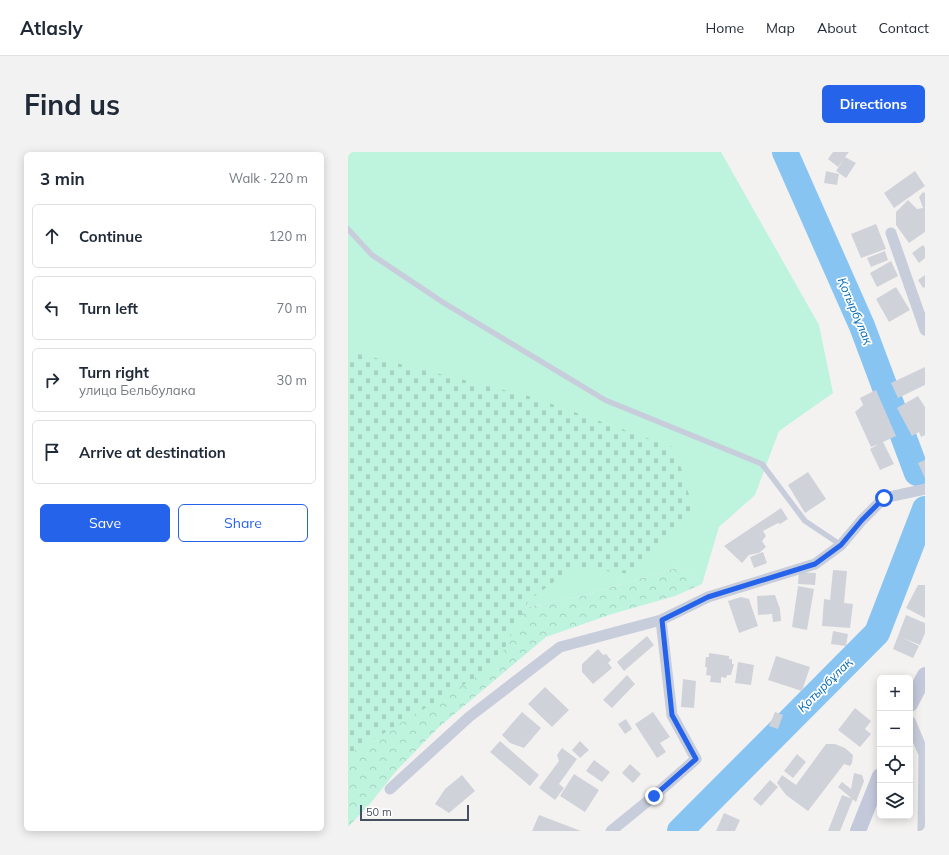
<!DOCTYPE html>
<meta charset="utf-8">
<style>
:root{--surface:#fff;--page:#f2f2f3;--text:#1f2937;--muted:#747a83;--line:#e0e1e3;--accent:#2563eb}
body{margin:0;font-family:Mulish,sans-serif;background:var(--page);color:var(--text)}
.controls{position:absolute;right:12px;bottom:12px;display:grid;overflow:hidden;border-radius:6px;box-shadow:0 2px 10px #0003}
.controls button{width:36px;height:36px;display:grid;place-items:center;padding:0;border:0;border-bottom:1px solid var(--line);background:var(--surface);color:var(--text);font:20px sans-serif}
.scale{position:absolute;left:12px;bottom:10px;width:109px;box-sizing:border-box;padding-left:4px;border:2px solid #474f60;border-top:0;font-size:11px;line-height:14px;white-space:nowrap;color:#474f60;-webkit-text-stroke:3px #fff;paint-order:stroke}
.stop{position:absolute;width:12px;height:12px;margin:-9px;border:3px solid #2563eb;border-radius:50%;background:#fff}
.stop.end{background:#2563eb;border-color:#fff;box-shadow:0 1px 4px #0008}
.list{margin:0;padding:0;list-style:none}
h2{display:flex;justify-content:space-between;align-items:center;height:52px;margin:0;padding:0 16px;font-size:17px}
h2 small{font-size:13px;font-weight:400;color:var(--muted)}
.list li{display:grid;grid-template-columns:26px 1fr auto;gap:12px;align-items:center;box-sizing:border-box;height:64px;margin:0 8px 8px;padding:0 8px;border:1px solid var(--line);border-radius:6px}
.list b{display:block;font-size:15px;white-space:nowrap}
.list p{margin:0;font-size:13px;white-space:nowrap;color:var(--muted)}
.list em{font-size:13px;font-style:normal;color:var(--muted)}
.actions{display:flex;gap:8px;padding:12px 16px}
.actions a{flex:1;padding:9px 0;border:1px solid var(--accent);border-radius:6px;text-align:center;font-size:14px;color:var(--accent)}
.actions .main{background:var(--accent);color:#fff}
.icon{flex:none;width:22px;height:22px;fill:none;stroke:currentColor;stroke-width:2;stroke-linecap:round;stroke-linejoin:round}
.map{position:relative;flex:none;width:577px;height:679px;overflow:hidden;border-radius:6px}
header{display:flex;align-items:center;gap:24px;box-sizing:border-box;height:56px;padding:0 20px;background:var(--surface);border-bottom:1px solid var(--line)}
header strong{font-size:19px}
nav{display:flex;gap:22px;margin-inline-start:auto;font-size:14px}
.intro{display:flex;align-items:center;justify-content:space-between;box-sizing:border-box;height:96px;padding:0 24px}
h1{margin:0;font-size:28px}
.button{padding:10px 18px;border-radius:6px;background:var(--accent);color:#fff;font-size:14px;font-weight:700}
main{display:flex;gap:24px;padding:0 24px}
aside{flex:1;background:var(--surface);border-radius:6px;box-shadow:0 2px 10px #0003}
.map>svg:first-child{display:block}
.green{fill:#bef3de}
.forest{fill:url(#forest-crowns)}
.cemetery{fill:url(#cemetery-stones)}
.lines{fill:none;stroke-linecap:round;stroke-linejoin:round}
.river{stroke:#88c4f2;stroke-width:26}
.building{fill:#d0d2d9}
.service{stroke:#c7cdda;stroke-width:5.5}
.minor{stroke:#c7cdda;stroke-width:11}
.secondary{stroke:#c3c9db;stroke-width:16}
.route{stroke:#2563eb;stroke-width:5}
.labels{text-anchor:middle;stroke-width:3.5;stroke-linejoin:round;paint-order:stroke}
.water-label{font-size:12px;font-style:italic;fill:#0369b8;stroke:#fff}
</style>
<header>
<strong>Atlasly</strong>
<nav><a>Home</a><a>Map</a><a>About</a><a>Contact</a></nav>
</header>
<div class="intro"><h1>Find us</h1><a class="button">Directions</a></div>
<main>
<aside>
<h2>3 min<small>Walk · 220 m</small></h2>
<ul class="list">
<li><svg class="icon" aria-label="ahead" viewBox="0 0 24 24"><path d="M12 20V5M6 11l6-6 6 6"/></svg><div><b>Continue</b></div><em>120 m</em></li>
<li><svg class="icon" aria-label="left" viewBox="0 0 24 24"><path d="M17 20v-9H6M10 6l-5 5 5 5"/></svg><div><b>Turn left</b></div><em>70 m</em></li>
<li><svg class="icon" aria-label="right" viewBox="0 0 24 24"><path d="M7 20v-9h11M14 6l5 5-5 5"/></svg><div><b>Turn right</b><p>улица Бельбулака</p></div><em>30 m</em></li>
<li><svg class="icon" aria-label="arrive" viewBox="0 0 24 24"><path d="M6 21V4h12l-3 4 3 4H6"/></svg><div><b>Arrive at destination</b></div></li>
</ul>
<div class="actions"><a class="main">Save</a><a>Share</a></div>
</aside>
<div class="map">
<svg width="577" height="679" viewBox="0 0 577 679">
<defs>
<pattern id="forest-crowns" width="20" height="18" patternUnits="userSpaceOnUse"><rect width="20" height="18" fill="#bef3de"/><path d="M2 6a3 3 0 1 1 6 0M12 15a3 3 0 1 1 6 0" fill="none" stroke="#a5d2c1"/></pattern>
<pattern id="cemetery-stones" width="16" height="16" patternUnits="userSpaceOnUse"><rect width="16" height="16" fill="#bef3de"/><path d="M2 7V4a2 2 0 0 1 4 0v3zM10 15v-3a2 2 0 0 1 4 0v3z" fill="#a5d2c1"/></pattern>
</defs>
<rect width="100%" height="100%" fill="#f4f2f1"/>
<path class="green" d="M0,0H373L471,173L485,241L431,279L407,343L371,375L354,432L332,415L230,445L148,461L0,256Z"/>
<path class="forest" d="M0,382L148,461L230,445L332,415L354,432L327,444L264,462L198,485L91,575L49,618L21,653L0,675Z"/>
<path class="cemetery" d="M0,199L184,245L327,296L346,360L283,422L226,415L181,448L148,513L0,603Z"/>
<g class="lines">
<path class="river" d="M437,0L514,174L569,321
M332,679L529,481L577,357"/>
</g>
<path class="building" d="M485,0H501L497,5L508,11L498,26L488,19L496,7L490,15L480,7Z
M478,19L491,22L489,33L476,31Z
M567,19L577,34L546,56L536,41Z
M575,40L577,41V80L561,91L548,73V60L560,48L569,57L575,56L571,45Z
M528,72L538,97L513,106L503,82Z
M575,93L577,96V106L571,111L564,101Z
M537,99L540,108L523,115L519,106Z
M543,109L550,124L529,135L522,121Z
M577,123V135L575,136L570,128Z
M548,135L562,158L541,170L528,147Z
M577,215V233L550,246L543,231Z
M528,238L548,284L535,290L546,312L532,318L522,297L531,292L523,295L507,260L515,253L512,246Z
M570,244L577,255V283L573,285L571,280L564,284L549,256Z
M577,308V326L570,311Z
M460,320L478,347L457,361L440,333Z
M433,356L440,367L432,372L430,371L415,379L418,384L414,389L418,395L411,401L401,403L394,411L376,394Z
M415,400L419,411L406,416L402,405Z
M485,418L499,419L496,451L505,452L502,476L474,474L476,447L482,448Z
M451,420L468,421L467,433L450,432Z
M570,433H577V466L558,456Z
M450,434L466,437L459,478L444,475Z
M427,443L432,457L433,469L425,470L424,462L410,463L409,444Z
M393,445L401,447L410,474L391,481L380,449Z
M558,463L577,471V481L572,493L555,486L571,494L565,506L545,497Z
M485,479L500,482L498,494L483,492Z
M299,484L306,493L276,519L269,510Z
M250,497L255,503L258,502L263,508L260,511L264,516L245,532L234,520V512Z
M361,501L381,504V507H384V512H386L383,523H379L378,526L373,525V531L362,530L363,524L358,523L359,515H357L358,505H361Z
M428,504L462,515L454,539L420,528Z
M390,510L406,513L403,533L387,531Z
M279,523L287,532L264,556L255,548Z
M335,527L348,529L346,556L333,555Z
M197,535L221,558L204,575L180,552Z
M507,556L523,569L517,577L523,582L512,595L490,578Z
M174,560L193,576L176,596L162,591L154,583Z
M305,560L322,585L312,591L318,600L309,606L287,572Z
M427,560L435,563L430,577L421,574Z
M278,567L284,577L277,582L270,572Z
M152,589L191,623L182,634L142,600Z
M232,589L241,598L232,606L224,598Z
M478,592H487L497,596L505,603L504,611L502,614L496,612L460,659L438,643L429,631L434,623L448,633Z
M214,596L229,607L211,632L216,636L207,648L191,636L211,609L209,603Z
M449,602L458,610L445,626L436,619Z
M246,608L262,620L254,630L238,619Z
M282,612L293,622L285,631L274,621Z
M506,621L514,623L516,629L508,650L490,635L494,630L503,637Z
M226,622L251,638L237,660L212,644Z
M114,623L127,639L101,661L87,652L97,637Z
M422,628L430,635L413,654L405,647Z
M494,643L505,647L492,679H480Z
M376,661L392,668L387,679H368Z
M191,663L233,679H184Z"/>
<g class="lines">
<path class="service" d="M0,77L24,103L96,151L257,248L414,312L457,369L493,393"/>
<path class="minor" d="M543,81L577,178
M562,569L576,602L575,679
M42,637L121,565L212,495L313,468L360,445L467,412L493,393L514,368L536,346L577,337
M263,679L306,644L348,607L324,563L313,468"/>
<path class="secondary" d="M562,552L577,523
M510,679L532,624"/>
</g>
<g class="lines">
<path class="route" d="M306,644L348,607L324,563L314,468L360,445L467,412L493,393L514,368L536,346"/>
</g>
<g class="labels">
<g class="water-label">
<text transform="translate(507 159) rotate(67)" y="4">Қотырбұлақ</text>
<text transform="translate(477 533) rotate(-45)" y="4">Қотырбұлақ</text>
</g>
</g>
</svg>
<div class="controls">
<button>+</button>
<button>−</button>
<button><svg class="icon" aria-label="locate" viewBox="0 0 24 24"><circle cx="12" cy="12" r="6"/><path d="M12 2v4M12 18v4M2 12h4M18 12h4"/></svg></button>
<button><svg class="icon" aria-label="layers" viewBox="0 0 24 24"><path d="M12 4l9 5-9 5-9-5zM3 14l9 5 9-5"/></svg></button>
</div>
<div class="scale">50 m</div>
<div class="stop" style="left:536px;top:346px"></div>
<div class="stop end" style="left:306px;top:644px"></div>
</div>
</main>
